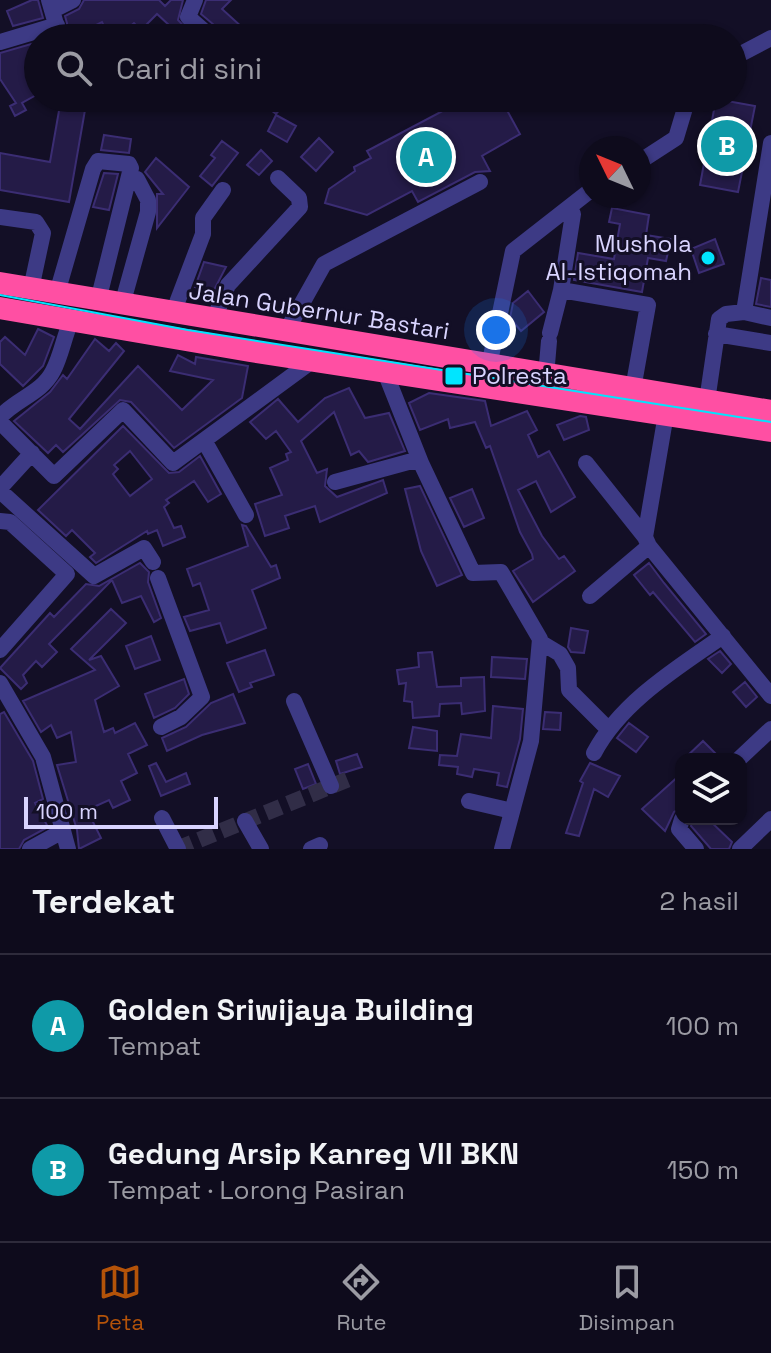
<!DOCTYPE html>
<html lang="id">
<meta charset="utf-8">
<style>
:root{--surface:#0e0b1c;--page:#1c1929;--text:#f1f3f6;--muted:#9b9ba3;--line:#2e2b3b;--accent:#b45309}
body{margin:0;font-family:"Space Grotesk",sans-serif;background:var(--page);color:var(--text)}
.controls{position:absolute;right:24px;bottom:24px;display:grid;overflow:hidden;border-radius:16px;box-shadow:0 2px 6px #0004}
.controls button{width:72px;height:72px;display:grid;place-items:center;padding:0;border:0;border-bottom:2px solid var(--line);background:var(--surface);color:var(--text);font:40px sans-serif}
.compass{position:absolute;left:579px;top:136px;width:72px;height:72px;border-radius:50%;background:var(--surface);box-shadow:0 2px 6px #0004;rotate:313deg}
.scale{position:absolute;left:24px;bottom:20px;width:194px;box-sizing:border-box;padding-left:8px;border:4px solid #d9d4ff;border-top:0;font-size:22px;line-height:28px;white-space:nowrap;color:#d9d4ff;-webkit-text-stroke:6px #130f26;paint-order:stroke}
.you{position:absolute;left:496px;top:330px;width:28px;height:28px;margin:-20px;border:6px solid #fff;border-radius:50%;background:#1a73e8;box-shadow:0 0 0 12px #1a73e833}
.badge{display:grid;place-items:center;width:52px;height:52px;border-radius:50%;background:var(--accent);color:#fff;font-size:26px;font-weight:700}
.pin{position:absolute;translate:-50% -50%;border:4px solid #fff;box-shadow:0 2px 8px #0006}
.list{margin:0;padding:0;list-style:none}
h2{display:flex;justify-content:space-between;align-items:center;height:104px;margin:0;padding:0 32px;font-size:34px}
h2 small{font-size:26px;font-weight:400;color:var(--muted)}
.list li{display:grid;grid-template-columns:52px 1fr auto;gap:24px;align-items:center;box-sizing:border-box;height:144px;padding:0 32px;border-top:2px solid var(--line)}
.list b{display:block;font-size:30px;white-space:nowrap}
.list p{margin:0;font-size:26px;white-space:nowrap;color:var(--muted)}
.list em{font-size:26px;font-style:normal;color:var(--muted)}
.icon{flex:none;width:44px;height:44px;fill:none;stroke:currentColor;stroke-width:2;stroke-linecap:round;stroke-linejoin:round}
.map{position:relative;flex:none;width:771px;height:849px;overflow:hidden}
.search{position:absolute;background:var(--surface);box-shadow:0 2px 6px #0004;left:24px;right:24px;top:24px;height:88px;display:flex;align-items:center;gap:20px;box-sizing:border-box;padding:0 28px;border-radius:44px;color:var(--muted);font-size:30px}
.sheet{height:392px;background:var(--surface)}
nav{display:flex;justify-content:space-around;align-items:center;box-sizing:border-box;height:112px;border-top:2px solid var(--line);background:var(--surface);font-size:22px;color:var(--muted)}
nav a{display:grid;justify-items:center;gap:4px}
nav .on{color:var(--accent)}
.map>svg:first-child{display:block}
.building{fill:#241b47;stroke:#3b2d73;stroke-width:2;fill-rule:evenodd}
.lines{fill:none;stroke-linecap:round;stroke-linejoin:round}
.minor-tunnel{stroke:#312d47;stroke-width:16;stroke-dasharray:16 8;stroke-linecap:butt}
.minor{stroke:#3d3a85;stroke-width:16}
.highway{stroke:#ff4fa3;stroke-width:22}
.tram{stroke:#00e5ff;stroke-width:2}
.poi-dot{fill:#00e5ff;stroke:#130f26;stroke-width:3}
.labels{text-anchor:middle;stroke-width:6;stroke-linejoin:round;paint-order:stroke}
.poi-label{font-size:24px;fill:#d9d4ff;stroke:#130f26;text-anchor:end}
.street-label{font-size:24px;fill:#d9d4ff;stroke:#130f26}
</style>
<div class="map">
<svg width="771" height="849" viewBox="0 0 771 849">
<rect width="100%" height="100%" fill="#130f26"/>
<path class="building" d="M32,0H38L43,18L13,26L7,11Z
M84,0H159L165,6L171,0H183L178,20L195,38H183L157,14L141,30L134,23L116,38H110L102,22L84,31L88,38H71L65,16L79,9Z
M206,0H231L222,9L254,38H223L220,30L201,14Z
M38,42V94L22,103L26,110L15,116L10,106L16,103L0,79V53Z
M255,98H290L276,114Z
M467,98H489L494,107L503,103L520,134L482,156L490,171L475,172L418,202L412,191L367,215L325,203L329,189L355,171L354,167L371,158L367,151Z
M716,99L755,106L738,192L700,185Z
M60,105L85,110L69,202L0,190V153L50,162Z
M276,115L296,126L287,142L268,131Z
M104,135L131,139L129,153L101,150Z
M319,138L333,152L316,171L301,157Z
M222,141L238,153L212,186L200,176L215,158L211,155Z
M261,150L272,161L259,175L247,165Z
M156,158L189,187L157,228V194H163L145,172Z
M104,173L118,174L109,210L93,207Z
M612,208L649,215L646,235L671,239L666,261L648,258L642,292L574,280L578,253L614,259L620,224L609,222Z
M715,239L724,264L699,273L691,249Z
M204,262L226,267L213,292L195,287Z
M761,278L771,280V307L756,304Z
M528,291L544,312L521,331L510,318L513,303Z
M38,329L54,337L43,366L23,386L0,364V342L5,337L25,355Z
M95,339L109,351L116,343L124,351L69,419L80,429L138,366L182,410L213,380L170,371L178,355L195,364L196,357L248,366L242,398L174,448L131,402L120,400L63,452L56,445L48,453L14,421L50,392L63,375L67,379Z
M349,388L365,418L389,413L405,451L368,462L359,451L351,455L334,412L301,441L317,473L327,469L325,486L337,497L383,480L387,493L320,522L315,506L285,516L289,528L265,536L255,504L282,495L270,468L288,460L286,454L291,452L276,431L266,439L250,422L278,399L298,422L325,398Z
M429,393L485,401L491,426L527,411L537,430L528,435L538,457L549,451L575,497L551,512L536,481L518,490L542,536L559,559L564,556L575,571L533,602L513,571L533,559L532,554L520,532L490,446L486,448L475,422L450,428L448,419L420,430L409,403Z
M580,416L586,417L589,430L564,440L557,425Z
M123,426L169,473L179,472L200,456L221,494L208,502L194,481L166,500L169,503L164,507L174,528L181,526L185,537L163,546L157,530L148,534L147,531L96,563L90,557L95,553L72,530L66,536L38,510ZM130,451L152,479L130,496L113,474L118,469L114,465Z
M420,486L462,575L437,586L421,551L405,489Z
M472,489L484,518L464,527L450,498Z
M242,525L246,526L271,567L276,565L280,578L252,590L266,628L227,643L220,623L190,631L184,617L209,610L200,583L193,586L187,569L248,546Z
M140,563L149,572L148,582L161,618L154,622L141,596L122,603L112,580L49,644L57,652L42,667L36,661L23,675L27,683L21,689L0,668L50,613L54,617L86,584L99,586Z
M649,563L664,583L706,634L695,642L653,592L650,595L634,575Z
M111,609L126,623L89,660L101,656L119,686L95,700L104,732L113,728L115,733L135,723L147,745L128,754L137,773L121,781L130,800L113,808L109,800L87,810L101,838L79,849L77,830L57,765L76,762L71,732L57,738L51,725L41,732L23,701L95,670L71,649Z
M571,628L588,631L584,653L571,652L568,647Z
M151,636L160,660L135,669L126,646Z
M265,650L274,675L250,683L252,687L239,692L227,663Z
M720,651L731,664L722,673L708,659Z
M432,652L437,687L461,686V678L484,677L485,711L462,714L461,703L440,704L439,716L413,718L412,702L404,701L406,683L399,684L397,670L419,667L418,653Z
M492,657L527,659L525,679L491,677Z
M184,679L189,694L175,708L154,718L145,694Z
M745,682L757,697L746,707L733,692Z
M233,694L245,723L202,735L167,751L162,738L186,727L211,703Z
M493,706L523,709L520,739L507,787L497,785L499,773L474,769L472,777L457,774L458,767L439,765L440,755L457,756L461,734L491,738Z
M4,712L33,761L43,799L35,803L48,827L24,840L19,849H0V714Z
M545,712L561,713L560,730L543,729Z
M629,723L648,737L636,752L617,738Z
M413,727L437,731V751L409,748Z
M703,741L721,759H684Z
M357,754L362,767L340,774L336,761Z
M156,763L166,782L186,773L190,784L161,796L149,766Z
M590,763L620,776L608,797L594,789L579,836L566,833L583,783L580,781Z
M308,764L316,784L303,789L295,769Z
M681,774V808L674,812L665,831L642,809Z
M693,819H708L732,842L729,849H711L691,826Z"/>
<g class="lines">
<path class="minor-tunnel" d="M177,849L354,777"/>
<path class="minor" d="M49,0L60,38
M195,0L188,17L212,38
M53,10L73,0
M0,42L57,25
M733,58L771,38
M639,162L676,138L688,98
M0,217L36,222L43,233L31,289
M561,290L573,214
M57,293L93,169L98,161L129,164L131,168L98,301
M122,305L148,212V200L137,179
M744,312L771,318
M173,313L203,234V218L223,190
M214,319L228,285L300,207L299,198L278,178
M287,330L324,264L480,182
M550,333L561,290L648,305L633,389
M716,334L771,343
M489,366L513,251L591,190
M385,372L421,463
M546,376L549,341
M707,401L719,319L726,314L744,312L771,143
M666,414L645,537L649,546L771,696
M0,417C16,399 42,393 53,371C61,356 64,337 71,321
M0,422L54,476L123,410L173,463L312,361
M205,442L246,515
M586,463L645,537
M335,482L412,461L421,463L473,573L501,572L540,639L531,741L502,849
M0,488L32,453
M0,491L94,576L144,548L153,562
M0,521L10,522L67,574L0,650
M158,578L202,697L181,717L161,727
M590,596L649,546
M540,642L560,654L568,668L569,690L608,729
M0,683L43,757L68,849
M294,701L331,786
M594,753C621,702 677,668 723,636
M739,759L771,729
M469,801L512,811
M162,818L178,849
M682,819L679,829L696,849
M245,821L261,849
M30,849L61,832
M311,849L320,845
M740,849L771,819"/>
<path class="highway" d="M0,283L771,411
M0,308L250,351L771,431"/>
<path class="tram" d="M0,295L188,330L771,422"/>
</g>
<g class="poi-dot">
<circle cx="708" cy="258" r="8"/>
<rect x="444" y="366" width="20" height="20" rx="4"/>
</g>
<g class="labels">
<g class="poi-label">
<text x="692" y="252">Mushola<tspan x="692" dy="28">Al-Istiqomah</tspan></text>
<text x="472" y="384" text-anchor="start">Polresta</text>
</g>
<g class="street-label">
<text transform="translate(319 311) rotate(9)" y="8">Jalan Gubernur Bastari</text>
</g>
</g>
</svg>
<div class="controls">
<button><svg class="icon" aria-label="layers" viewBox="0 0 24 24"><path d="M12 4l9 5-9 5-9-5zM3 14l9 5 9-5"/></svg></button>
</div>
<svg class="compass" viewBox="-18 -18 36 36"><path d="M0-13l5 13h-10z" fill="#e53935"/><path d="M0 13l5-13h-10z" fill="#9b9ba3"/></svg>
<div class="scale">100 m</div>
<div class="you"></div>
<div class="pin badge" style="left:426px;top:157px;background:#0f9aa8">A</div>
<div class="pin badge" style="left:727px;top:146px;background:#0f9aa8">B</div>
<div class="search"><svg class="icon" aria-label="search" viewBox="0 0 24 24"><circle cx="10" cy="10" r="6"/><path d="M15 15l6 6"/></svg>Cari di sini</div>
</div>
<section class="sheet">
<h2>Terdekat<small>2 hasil</small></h2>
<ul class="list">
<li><span class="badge" style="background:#0f9aa8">A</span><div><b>Golden Sriwijaya Building</b><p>Tempat</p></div><em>100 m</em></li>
<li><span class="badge" style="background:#0f9aa8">B</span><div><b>Gedung Arsip Kanreg VII BKN</b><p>Tempat · Lorong Pasiran</p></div><em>150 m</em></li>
</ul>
</section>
<nav>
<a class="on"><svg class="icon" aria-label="map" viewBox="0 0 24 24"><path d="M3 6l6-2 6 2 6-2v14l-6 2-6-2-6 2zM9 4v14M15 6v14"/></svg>Peta</a>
<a><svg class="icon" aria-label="directions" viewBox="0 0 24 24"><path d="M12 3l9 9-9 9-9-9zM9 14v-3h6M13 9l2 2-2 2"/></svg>Rute</a>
<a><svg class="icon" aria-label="saved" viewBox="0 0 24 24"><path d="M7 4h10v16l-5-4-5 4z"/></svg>Disimpan</a>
</nav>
